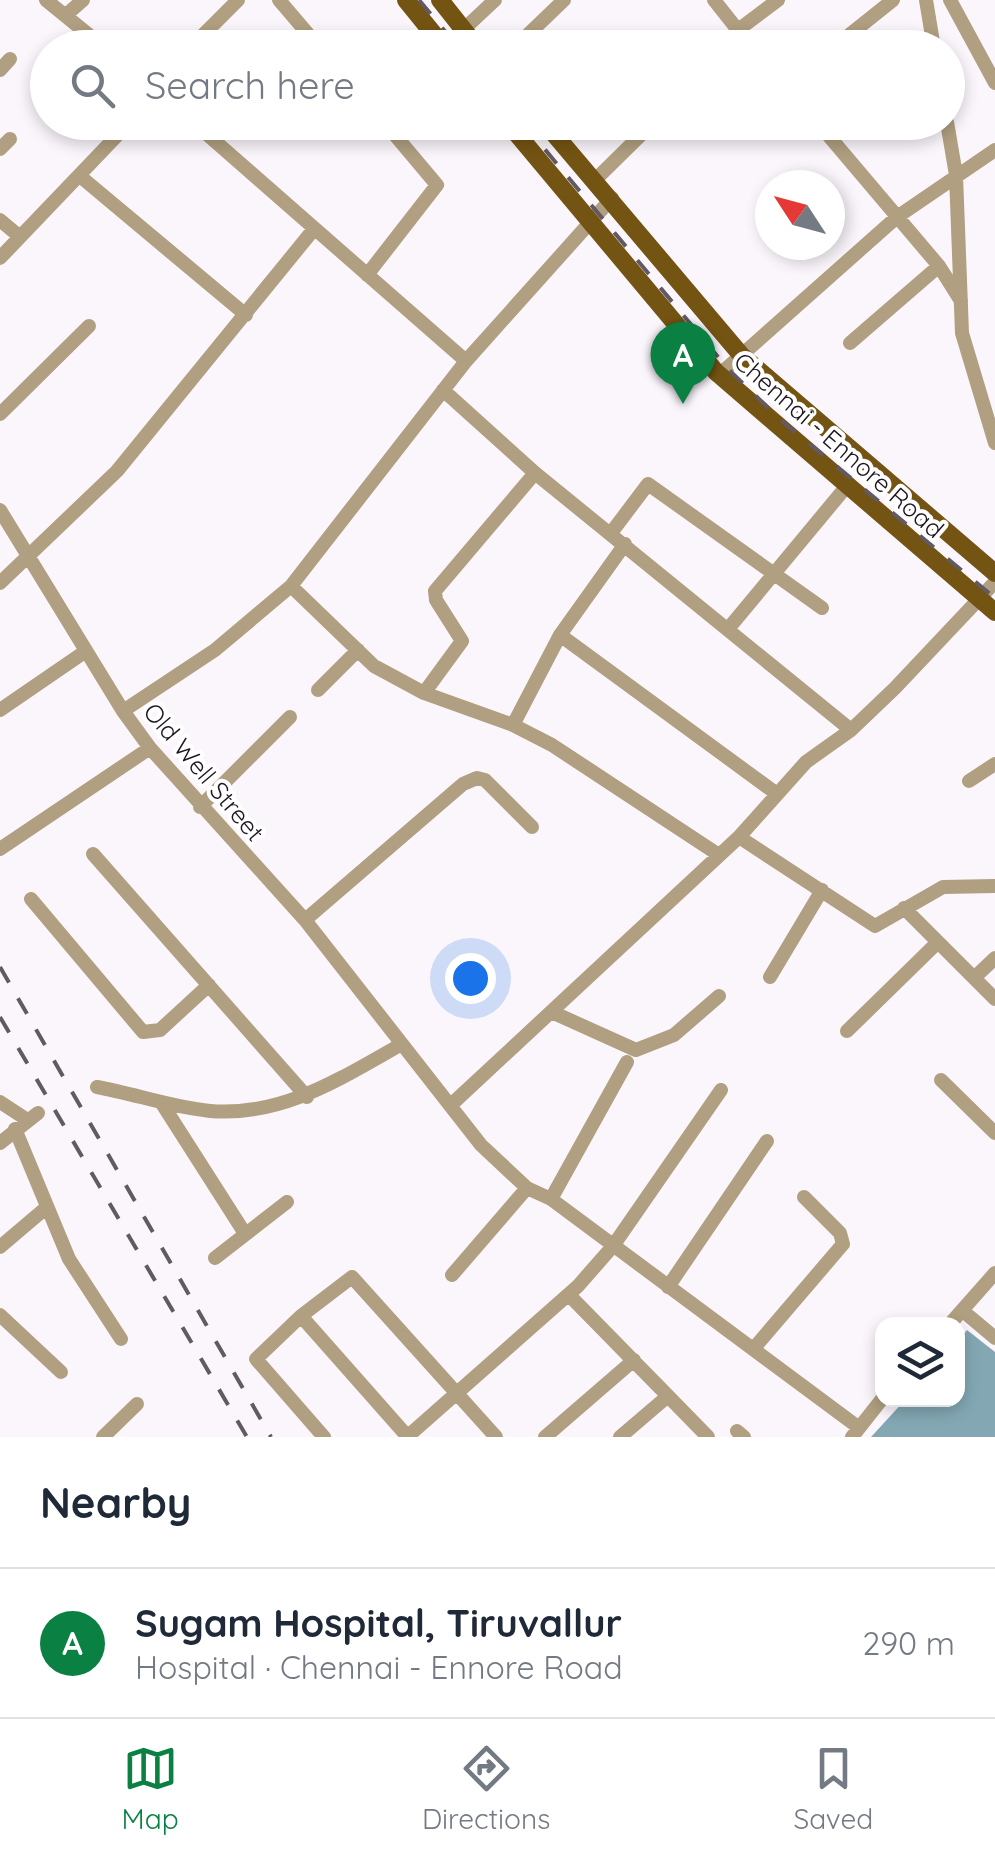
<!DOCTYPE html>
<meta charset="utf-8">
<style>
:root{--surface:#fff;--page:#f2f2f3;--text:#1f2937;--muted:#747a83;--line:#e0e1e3;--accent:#0b8043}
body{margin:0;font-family:Quicksand,sans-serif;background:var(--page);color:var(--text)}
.controls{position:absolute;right:30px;bottom:30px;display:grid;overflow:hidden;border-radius:20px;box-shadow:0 5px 15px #0003}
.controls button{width:90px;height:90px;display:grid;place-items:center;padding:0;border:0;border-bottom:2px solid var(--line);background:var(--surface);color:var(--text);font:50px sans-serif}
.compass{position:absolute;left:755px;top:170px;width:90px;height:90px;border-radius:50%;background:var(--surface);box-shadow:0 5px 15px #0003;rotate:306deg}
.you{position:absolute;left:470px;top:978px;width:35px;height:35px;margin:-25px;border:8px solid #fff;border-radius:50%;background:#1a73e8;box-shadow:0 0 0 15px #1a73e833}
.badge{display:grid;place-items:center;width:65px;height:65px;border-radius:50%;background:var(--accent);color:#fff;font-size:32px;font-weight:700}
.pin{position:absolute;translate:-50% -82px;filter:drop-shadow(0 2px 5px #0008)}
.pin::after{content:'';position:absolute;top:52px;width:35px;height:30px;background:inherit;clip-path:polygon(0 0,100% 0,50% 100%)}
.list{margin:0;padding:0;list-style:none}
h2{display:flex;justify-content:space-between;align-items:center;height:130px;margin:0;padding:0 40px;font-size:42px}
h2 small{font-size:32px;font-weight:400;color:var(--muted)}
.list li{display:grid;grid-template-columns:65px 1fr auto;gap:30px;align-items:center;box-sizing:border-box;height:150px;padding:0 40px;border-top:2px solid var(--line)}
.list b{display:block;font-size:38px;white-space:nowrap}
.list p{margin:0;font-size:32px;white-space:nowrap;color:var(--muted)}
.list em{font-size:32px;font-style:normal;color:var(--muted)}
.icon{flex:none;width:55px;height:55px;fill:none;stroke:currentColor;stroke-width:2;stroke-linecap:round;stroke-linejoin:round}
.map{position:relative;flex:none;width:995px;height:1437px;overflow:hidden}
.search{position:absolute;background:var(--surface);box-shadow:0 5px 15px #0003;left:30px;right:30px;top:30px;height:110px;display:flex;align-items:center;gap:25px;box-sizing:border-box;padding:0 35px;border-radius:55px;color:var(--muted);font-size:38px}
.sheet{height:280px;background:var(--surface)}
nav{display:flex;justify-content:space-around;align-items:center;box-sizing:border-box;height:140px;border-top:2px solid var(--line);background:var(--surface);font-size:28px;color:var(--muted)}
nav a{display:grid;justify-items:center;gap:5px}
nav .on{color:var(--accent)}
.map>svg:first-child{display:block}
.water{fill:#83a8b4}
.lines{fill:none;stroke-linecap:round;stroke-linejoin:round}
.minor{stroke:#b09f80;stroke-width:14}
.major{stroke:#745412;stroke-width:18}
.rail{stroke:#625a63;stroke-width:4;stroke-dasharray:18 18;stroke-linecap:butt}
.labels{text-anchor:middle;stroke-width:8;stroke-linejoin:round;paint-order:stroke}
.street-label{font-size:25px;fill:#1e151f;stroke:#fff}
</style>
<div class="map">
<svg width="995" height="1437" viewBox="0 0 995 1437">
<rect width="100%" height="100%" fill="#fbf6fc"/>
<path class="water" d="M967,1330L995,1352V1437H871L905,1400H958V1341Z"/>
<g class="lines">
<path class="minor" d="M46,0L105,48
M279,0L320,48
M714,0L752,48
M926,0L934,48
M950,0L995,83
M66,15L83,0
M464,29L495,0
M738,30L778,0
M190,48L238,0
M514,48L564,0
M833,48L893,0
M0,70L10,59
M193,122L466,361
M817,122L939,266L961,301
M947,122L956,175L962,333L995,443
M0,149L10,139
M81,177L246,315
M595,180L654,122
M0,220L19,236
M0,258L130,122
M367,275L437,185L384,122
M850,343L939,266
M719,375L897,217L995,150
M443,390L535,473L851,730
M0,414L89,326
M0,510L123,711L150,748L305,920L481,1145L527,1188L551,1199L858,1427
M611,533L648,484L822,608
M0,583L117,471L314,229
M291,586L374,666L424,693L513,725L552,745L719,855
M728,629L846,487
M560,635L777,794
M318,690L358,650
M424,693L462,641L436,600L435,591L535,473
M0,710L86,651
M123,711L215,650L291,586L466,361L612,198
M513,725L560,635L625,544
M969,781L995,764
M200,807L290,717
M739,837L875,926L943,887L995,886
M0,849L150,748
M93,854L307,1097
M31,899L143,1032L160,1030L209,985
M904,908L995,999
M305,920L463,784L477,778L485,780L532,827
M770,977L822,890
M974,978L995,958
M554,1013L636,1050L674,1035L719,996
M847,1031L938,942
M941,1080L995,1133
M97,1087C135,1094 171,1107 210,1111C283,1117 341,1078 402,1044
M0,1102L26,1119
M161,1102L244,1232
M453,1103L739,837L806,762L851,730L895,688L995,582
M15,1129L69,1259L121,1339
M0,1143L38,1113
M551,1199L627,1062
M0,1247L47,1207
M215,1258L287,1202
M452,1275L527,1188
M668,1287L767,1141
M569,1295L668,1396L620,1437
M963,1311L995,1338
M0,1315L61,1372
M301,1316L407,1436
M950,1324L995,1273
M755,1347L843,1244L840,1233L804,1197
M668,1396L708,1437
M737,1431L744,1437
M103,1437L137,1404
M324,1437L256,1359L301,1316L352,1277L496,1437
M407,1437L578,1286L613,1246L721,1090
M545,1437L634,1360
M852,1437L882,1399"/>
<path class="major" d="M406,0L445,48
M440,0L478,48
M507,122L716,372L995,612
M544,122L742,356L995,573"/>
<path class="rail" d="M419,0L459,48
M522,122L729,370L782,421L995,598
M0,967L271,1437
M0,1017L247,1437"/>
</g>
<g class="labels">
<g class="street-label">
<text transform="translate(839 445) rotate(41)" y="9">Chennai - Ennore Road</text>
<text transform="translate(204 772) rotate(50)" y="9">Old Well Street</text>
</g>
</g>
</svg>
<div class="controls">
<button><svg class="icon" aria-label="layers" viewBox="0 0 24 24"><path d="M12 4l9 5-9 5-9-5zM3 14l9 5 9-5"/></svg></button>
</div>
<svg class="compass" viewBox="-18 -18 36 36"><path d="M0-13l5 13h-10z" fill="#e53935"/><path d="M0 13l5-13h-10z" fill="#747a83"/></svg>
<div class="you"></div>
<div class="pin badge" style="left:683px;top:404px">A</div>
<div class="search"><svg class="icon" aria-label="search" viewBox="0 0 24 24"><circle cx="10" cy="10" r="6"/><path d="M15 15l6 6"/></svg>Search here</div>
</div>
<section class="sheet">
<h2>Nearby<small></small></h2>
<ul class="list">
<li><span class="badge">A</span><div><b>Sugam Hospital, Tiruvallur</b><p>Hospital · Chennai - Ennore Road</p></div><em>290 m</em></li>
</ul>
</section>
<nav>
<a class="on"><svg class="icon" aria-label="map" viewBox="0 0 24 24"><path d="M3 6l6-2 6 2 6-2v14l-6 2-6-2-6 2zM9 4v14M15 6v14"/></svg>Map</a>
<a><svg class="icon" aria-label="directions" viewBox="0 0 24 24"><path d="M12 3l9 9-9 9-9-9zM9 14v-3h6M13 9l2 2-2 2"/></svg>Directions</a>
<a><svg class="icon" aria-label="saved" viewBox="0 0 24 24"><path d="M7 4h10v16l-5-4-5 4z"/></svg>Saved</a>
</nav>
